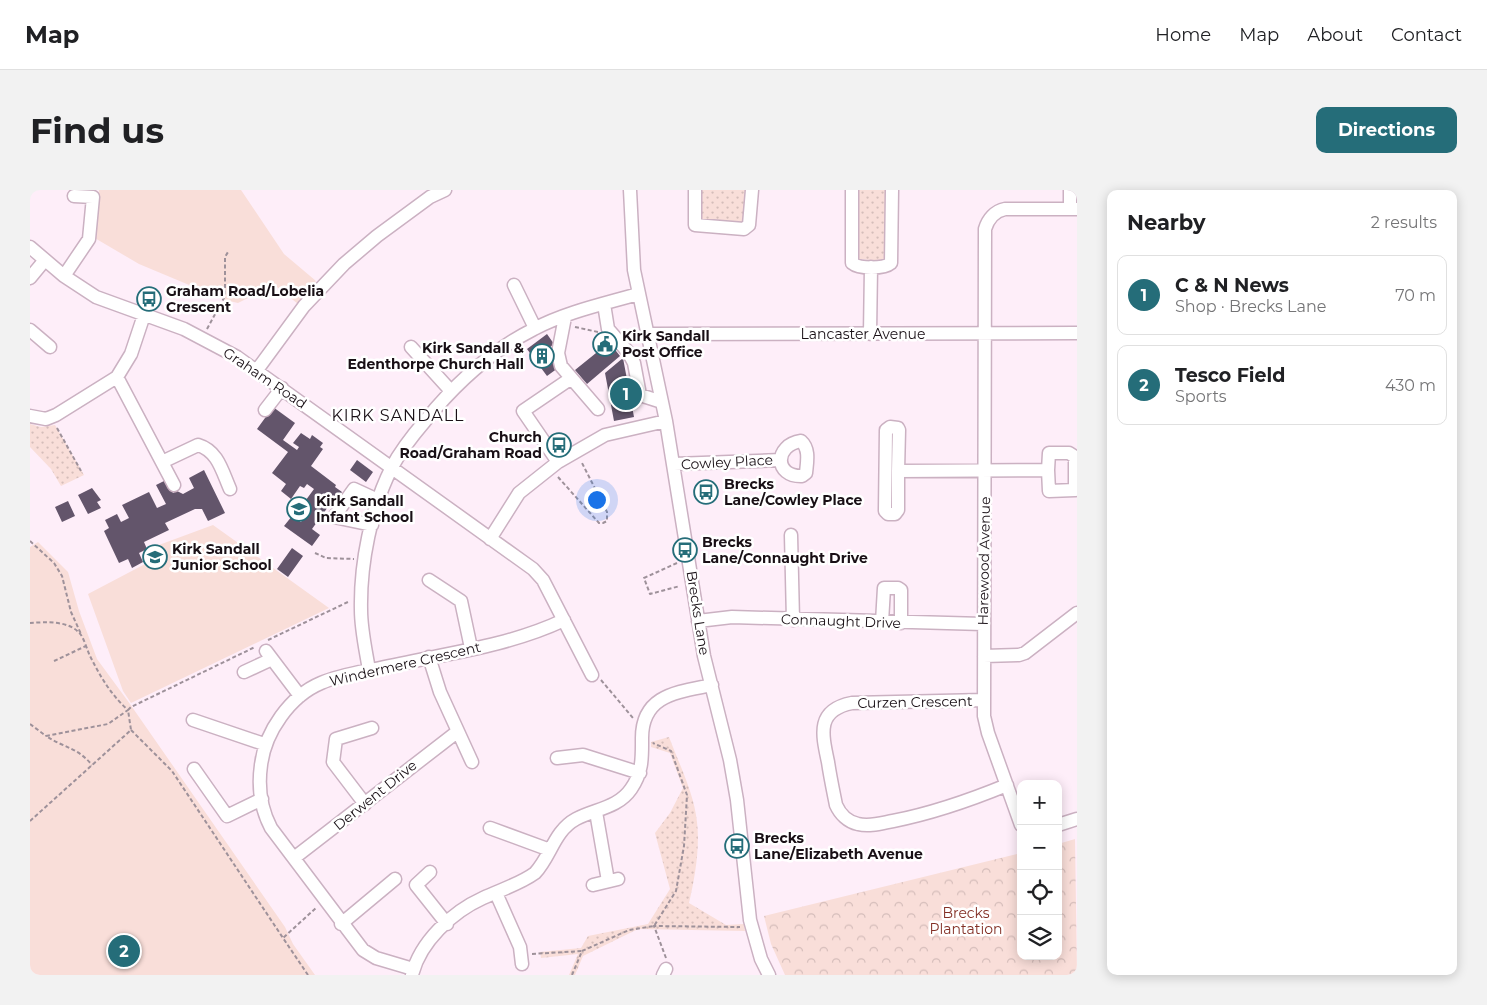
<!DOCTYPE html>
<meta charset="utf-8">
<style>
:root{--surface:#fff;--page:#f2f2f2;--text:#202124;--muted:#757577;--line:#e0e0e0;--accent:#256d79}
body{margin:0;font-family:Montserrat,sans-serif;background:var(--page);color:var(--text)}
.controls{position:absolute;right:15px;bottom:15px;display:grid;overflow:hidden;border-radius:10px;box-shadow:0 2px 12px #0003}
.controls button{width:45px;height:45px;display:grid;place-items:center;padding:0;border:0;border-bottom:1px solid var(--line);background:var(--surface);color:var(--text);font:25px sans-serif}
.you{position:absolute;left:566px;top:309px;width:18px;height:18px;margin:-12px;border:4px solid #fff;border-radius:50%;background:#1a73e8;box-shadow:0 0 0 8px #1a73e833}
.badge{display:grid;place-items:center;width:32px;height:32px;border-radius:50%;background:var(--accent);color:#fff;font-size:16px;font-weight:700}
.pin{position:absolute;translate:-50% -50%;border:2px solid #fff;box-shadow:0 1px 5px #0006}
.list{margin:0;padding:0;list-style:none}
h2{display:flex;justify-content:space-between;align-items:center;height:65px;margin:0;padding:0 20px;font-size:21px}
h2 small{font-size:16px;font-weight:400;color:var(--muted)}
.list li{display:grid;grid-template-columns:32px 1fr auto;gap:15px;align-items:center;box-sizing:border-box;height:80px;margin:0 10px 10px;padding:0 10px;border:1px solid var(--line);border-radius:10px}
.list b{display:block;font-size:19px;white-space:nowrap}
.list p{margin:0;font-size:16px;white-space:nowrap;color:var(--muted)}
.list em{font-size:16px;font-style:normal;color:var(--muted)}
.icon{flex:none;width:28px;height:28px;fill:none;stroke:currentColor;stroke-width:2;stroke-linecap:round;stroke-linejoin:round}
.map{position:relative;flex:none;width:1047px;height:785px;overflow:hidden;border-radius:10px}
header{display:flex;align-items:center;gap:30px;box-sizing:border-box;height:70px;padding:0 25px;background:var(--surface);border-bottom:1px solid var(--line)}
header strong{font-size:24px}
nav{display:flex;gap:28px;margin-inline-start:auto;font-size:18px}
.intro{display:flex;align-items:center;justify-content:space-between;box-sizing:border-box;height:120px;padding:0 30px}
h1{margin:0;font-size:35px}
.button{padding:12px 22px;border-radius:10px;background:var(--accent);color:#fff;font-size:18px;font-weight:700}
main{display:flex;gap:30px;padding:0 30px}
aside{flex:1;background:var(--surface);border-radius:10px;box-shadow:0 2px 12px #0003}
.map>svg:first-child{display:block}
.grass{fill:url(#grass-dots)}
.forest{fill:url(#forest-crowns)}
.park{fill:#f9ded9}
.building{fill:#63556b}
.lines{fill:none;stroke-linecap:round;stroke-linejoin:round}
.minor-casing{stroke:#cbb1c2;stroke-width:15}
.path{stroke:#9e919a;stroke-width:2;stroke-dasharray:4 2.5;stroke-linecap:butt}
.minor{stroke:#fff;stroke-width:12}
.labels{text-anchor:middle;stroke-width:5;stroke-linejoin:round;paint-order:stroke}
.poi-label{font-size:14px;font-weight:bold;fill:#191016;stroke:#fff;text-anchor:start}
.street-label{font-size:14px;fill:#191016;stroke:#fff}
.park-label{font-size:14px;fill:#832f25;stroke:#fff}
.quarter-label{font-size:16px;letter-spacing:1px;fill:#191016;stroke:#fff}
</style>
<header>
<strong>Map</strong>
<nav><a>Home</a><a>Map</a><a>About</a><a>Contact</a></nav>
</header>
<div class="intro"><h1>Find us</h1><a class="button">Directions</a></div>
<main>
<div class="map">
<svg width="1047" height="785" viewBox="0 0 1047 785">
<defs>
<pattern id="grass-dots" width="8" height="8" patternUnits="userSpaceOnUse" patternTransform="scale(1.25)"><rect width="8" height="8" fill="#f9ded9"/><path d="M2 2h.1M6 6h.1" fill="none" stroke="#d5bdba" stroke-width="1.8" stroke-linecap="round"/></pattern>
<pattern id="forest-crowns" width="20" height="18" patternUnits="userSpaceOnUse" patternTransform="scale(1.25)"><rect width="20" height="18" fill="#f9ded9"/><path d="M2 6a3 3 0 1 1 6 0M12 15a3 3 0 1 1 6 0" fill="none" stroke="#d5bdba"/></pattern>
</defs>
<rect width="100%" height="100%" fill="#feeef9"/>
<path class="grass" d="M671,0H718L716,29L711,34L675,32L669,25Z
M826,0H858L855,70L853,71L828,69Z
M0,234L11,237L25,235L54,285L31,296L21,279L0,257Z
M639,547C649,574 664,603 667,632C670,658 665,687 659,713L696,735L714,734L715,741L608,739L553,766L545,785H539L548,764L511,768L510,762L551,758L558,746L618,734L640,699L625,643L640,623L653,598L640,563L621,557V552Z"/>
<path class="forest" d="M1045,649L1047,785H755L741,754L734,726L991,663V766H1028V654Z"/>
<path class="park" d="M69,0H211L254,64L286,91L268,114L247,97L232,101L208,113L195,110L109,74L63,47Z
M183,335L299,418L101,513L93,501L58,404L117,373L118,359Z
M8,352L38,382L49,421L67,469L100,514L255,737L263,754L285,785H0V357Z"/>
<path class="building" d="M517,144L524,154L519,158L524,165L520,167L528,178L517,186L497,159Z
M575,147L590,166L557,194L545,180L571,159L567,153Z
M593,168L604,227L584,231L575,183Z
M243,217L265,233L253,250L267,260L269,257L263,253L271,243L280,249L282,245L293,253L290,257L293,259L281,276L306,295L305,297L312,302L305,311L303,310L282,339L290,345L282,356L254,336L262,326L271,332L280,319L273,314L284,299L277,294L274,298L270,296L261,309L251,301L256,294L242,283L258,262L227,239Z
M327,270L343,282L336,292L320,280Z
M174,280L195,323L178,331L172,319H165L135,333L139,340L114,352L117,359L109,363L113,372L102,378L98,369L89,373L74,341L79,338L75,330L87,324L91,332L99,328L92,315L119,302L127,318L136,314L126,295L136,290L143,303L147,301L153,304L164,298L159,288Z
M62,298L71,310L67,312L71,318L58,324L48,305Z
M38,311L45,326L32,332L25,317Z
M262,358L273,366L258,387L247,379Z"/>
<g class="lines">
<g class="minor-casing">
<path id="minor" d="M600,0L604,80L636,231L674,466L700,570L707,610L720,730L731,769L739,785
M665,0V35L714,39L719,35L722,0
M822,0V73C829,79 854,79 861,73L862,0
M1040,0V19
M0,57L34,86L66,107L154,139L207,167L503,379L513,390L562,485
M34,86L59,49L63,7L44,6
M0,88L14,71
M484,95L505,138
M574,114L578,139L598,162L604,173L610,205L632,212
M535,127L528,163L531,176L568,219
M0,140L20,157
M618,144L1047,143
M840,144L841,77
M381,157L420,200
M227,180L274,116L314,74L347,46L400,7L415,0
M87,187L144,295
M235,220L252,198
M0,226L16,229L26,225L87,187L101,164L114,125
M771,251C780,259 777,272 776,283L772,286C744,287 744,255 771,251Z
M132,272L168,255C188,261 192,281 200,299
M528,272L493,221L540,189
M644,274L751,270
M868,281L869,240L868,238L860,237L856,240L855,321L858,324H865L868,320V281L1018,280L1019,263H1039L1045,267V300L1019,301L1018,280
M342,335L304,327L324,299L350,311
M761,345L763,430
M460,349L489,303L528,272L575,245L636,231
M399,390L431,411L441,458
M668,431L702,427L953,434
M852,432L854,398H868L871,400V433
M236,461L270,506
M954,466L989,465L995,463L1047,423
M399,467L410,502L442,572
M339,480C336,461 331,440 331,420C330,374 341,318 362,277C371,260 383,245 395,231C426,193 460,161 504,139C536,122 574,114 608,104
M214,482L242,469
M954,510L822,513C786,520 792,544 798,572C800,586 803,600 806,615C810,624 818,632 828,634C840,637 852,633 863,631C904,623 938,611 977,595
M163,530L234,554
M527,568L553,565L610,583
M164,579L197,626L232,609
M335,614L303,572L306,549L342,538
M566,622L578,691
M991,635L958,543L954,526L955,39C958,29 965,21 975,19H1047
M1028,635L1047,629
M460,638L520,660
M264,668L427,542
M400,682L386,695L417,734
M563,695L588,689
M466,703L490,757L492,774
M311,734L365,689
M383,779L346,768L333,760L241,638C231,619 228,596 231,575C235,542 260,506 291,493C309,485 331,482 350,478C412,464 477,457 534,430
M382,785C390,752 422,722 453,708C470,700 490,694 505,683C521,666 524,641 546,629C565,619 588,618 601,599C613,582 612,567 612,548C612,504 649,502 682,495
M633,785L636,779"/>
</g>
<path class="path" d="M545,137L568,142
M177,139L195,106V67L198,62
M597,146L605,140
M27,238L51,281
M528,287L569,333H573L577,331V322L551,271
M0,351L24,373L32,386L41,422L51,444
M285,363L296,368L324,369
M647,373L614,388L620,404L650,396
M0,433C16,432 40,430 51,445C55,451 57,460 60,466C70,486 81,505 98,520L78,534L16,546C34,558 47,557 62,575
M238,450L320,411
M24,471L56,456
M571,490L603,528
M0,534L16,546
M101,540L142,581L253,748
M0,631L101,540L98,520L101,517L225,457
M502,764L552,761
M636,768L624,736L710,737
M278,785L253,748L287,717
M542,785L552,761L599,740L624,736L646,701L654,656L657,605L641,561L623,553"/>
<use href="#minor" class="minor"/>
</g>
<defs>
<g id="bus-ring" transform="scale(1.25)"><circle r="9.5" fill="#fff" stroke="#256d79" stroke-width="1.5"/><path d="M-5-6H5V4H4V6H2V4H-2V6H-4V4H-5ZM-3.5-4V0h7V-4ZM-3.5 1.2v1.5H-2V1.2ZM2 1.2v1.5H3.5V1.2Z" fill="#256d79"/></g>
<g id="civic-ring" transform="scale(1.25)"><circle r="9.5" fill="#fff" stroke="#256d79" stroke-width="1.5"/><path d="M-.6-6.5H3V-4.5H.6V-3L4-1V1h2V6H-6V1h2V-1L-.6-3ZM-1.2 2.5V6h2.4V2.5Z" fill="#256d79"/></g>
<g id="building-ring" transform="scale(1.25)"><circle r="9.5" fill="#fff" stroke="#256d79" stroke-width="1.5"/><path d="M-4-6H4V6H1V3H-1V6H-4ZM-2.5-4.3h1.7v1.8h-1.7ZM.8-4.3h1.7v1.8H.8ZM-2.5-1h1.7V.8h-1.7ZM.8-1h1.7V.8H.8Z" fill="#256d79"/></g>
<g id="school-ring" transform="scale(1.25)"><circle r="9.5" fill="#fff" stroke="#256d79" stroke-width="1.5"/><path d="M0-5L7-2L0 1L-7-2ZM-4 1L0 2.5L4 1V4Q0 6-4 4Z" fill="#256d79"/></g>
</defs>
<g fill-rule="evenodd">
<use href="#bus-ring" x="119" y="109"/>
<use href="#civic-ring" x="575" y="154"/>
<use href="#building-ring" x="512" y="166"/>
<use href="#bus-ring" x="529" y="255"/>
<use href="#bus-ring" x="676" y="302"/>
<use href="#school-ring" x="269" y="319"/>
<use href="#bus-ring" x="655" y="360"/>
<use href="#school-ring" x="125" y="367"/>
<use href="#bus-ring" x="707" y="656"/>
</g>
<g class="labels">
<g class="poi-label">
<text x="136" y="106">Graham Road/Lobelia<tspan x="136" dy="16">Crescent</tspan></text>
<text x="592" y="151">Kirk Sandall<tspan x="592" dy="16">Post Office</tspan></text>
<text x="494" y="163" text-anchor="end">Kirk Sandall &amp;<tspan x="494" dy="16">Edenthorpe Church Hall</tspan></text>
<text x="512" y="252" text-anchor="end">Church<tspan x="512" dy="16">Road/Graham Road</tspan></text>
<text x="694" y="299">Brecks<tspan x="694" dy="16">Lane/Cowley Place</tspan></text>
<text x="286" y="316">Kirk Sandall<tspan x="286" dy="16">Infant School</tspan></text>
<text x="672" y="357">Brecks<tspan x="672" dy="16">Lane/Connaught Drive</tspan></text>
<text x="142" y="364">Kirk Sandall<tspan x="142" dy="16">Junior School</tspan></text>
<text x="724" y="653">Brecks<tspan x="724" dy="16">Lane/Elizabeth Avenue</tspan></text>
</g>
<g class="street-label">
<text x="833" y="149">Lancaster Avenue</text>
<text transform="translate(235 188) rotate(34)" y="5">Graham Road</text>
<text transform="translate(697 272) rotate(-3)" y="5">Cowley Place</text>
<text transform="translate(954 371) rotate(-89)" y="5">Harewood Avenue</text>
<text transform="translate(668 423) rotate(81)" y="5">Brecks Lane</text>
<text transform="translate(811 431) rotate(2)" y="5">Connaught Drive</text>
<text transform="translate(375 474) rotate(-13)" y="5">Windermere Crescent</text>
<text transform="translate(885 512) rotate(-1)" y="5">Curzen Crescent</text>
<text transform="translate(345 605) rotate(-39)" y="5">Derwent Drive</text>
</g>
<g class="park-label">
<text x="936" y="728">Brecks<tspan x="936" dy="16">Plantation</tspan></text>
</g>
<g class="quarter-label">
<text x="368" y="231">KIRK SANDALL</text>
</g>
</g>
</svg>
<div class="controls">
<button>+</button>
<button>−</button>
<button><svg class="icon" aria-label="locate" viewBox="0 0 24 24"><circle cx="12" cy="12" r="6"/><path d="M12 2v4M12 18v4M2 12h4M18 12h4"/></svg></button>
<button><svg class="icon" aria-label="layers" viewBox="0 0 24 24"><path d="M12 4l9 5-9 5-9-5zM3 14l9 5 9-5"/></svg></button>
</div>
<div class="you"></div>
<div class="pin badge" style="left:596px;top:204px">1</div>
<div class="pin badge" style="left:94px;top:761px">2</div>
</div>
<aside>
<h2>Nearby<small>2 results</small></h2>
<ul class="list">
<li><span class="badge">1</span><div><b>C &amp; N News</b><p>Shop · Brecks Lane</p></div><em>70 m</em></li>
<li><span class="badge">2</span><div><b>Tesco Field</b><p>Sports</p></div><em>430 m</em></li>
</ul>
</aside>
</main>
